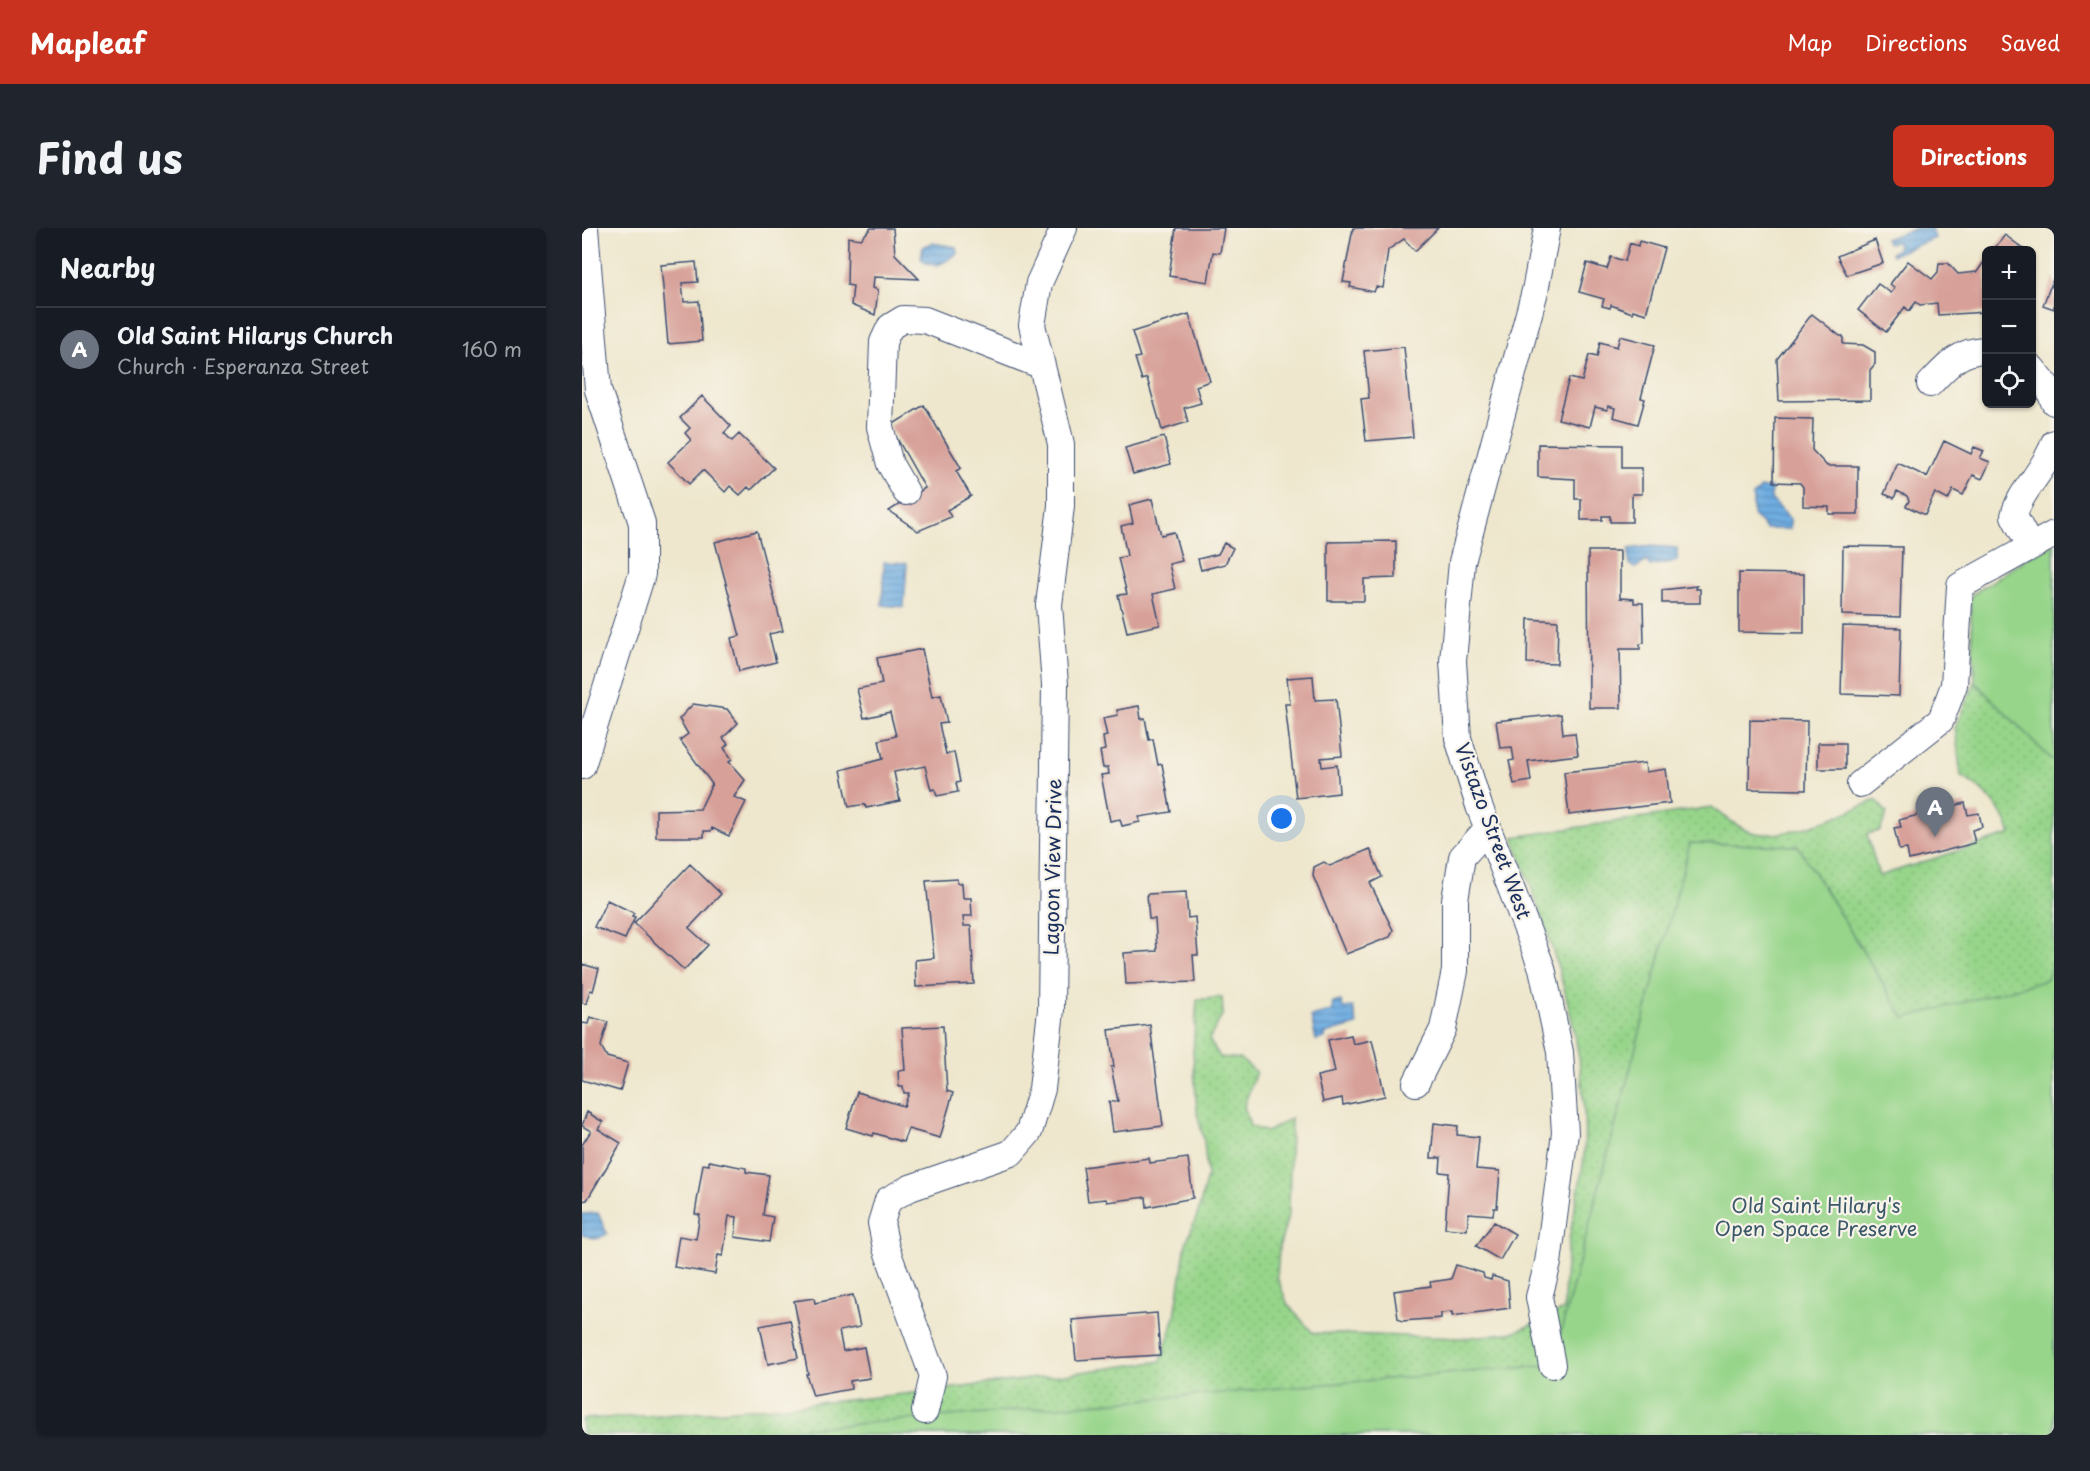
<!DOCTYPE html>
<meta charset="utf-8">
<style>
:root{--surface:#171b24;--page:#20242c;--text:#f1f3f6;--muted:#9ea1a6;--line:#363941;--accent:#c8321e}
body{margin:0;font-family:"Playpen Sans",sans-serif;background:var(--page);color:var(--text)}
.controls{position:absolute;right:18px;top:18px;display:grid;overflow:hidden;border-radius:9px;box-shadow:0 2px 4px #0004}
.controls button{width:54px;height:54px;display:grid;place-items:center;padding:0;border:0;border-bottom:2px solid var(--line);background:var(--surface);color:var(--text);font:30px sans-serif}
.you{position:absolute;left:700px;top:591px;width:21px;height:21px;margin:-15px;border:4px solid #fff;border-radius:50%;background:#1a73e8;box-shadow:0 0 0 9px #1a73e833}
.badge{display:grid;place-items:center;width:39px;height:39px;border-radius:50%;background:var(--accent);color:#fff;font-size:20px;font-weight:700}
.pin{position:absolute;translate:-50% -50px;filter:drop-shadow(0 2px 3px #0008)}
.pin::after{content:'';position:absolute;top:32px;width:21px;height:18px;background:inherit;clip-path:polygon(0 0,100% 0,50% 100%)}
.list{margin:0;padding:0;list-style:none}
h2{display:flex;justify-content:space-between;align-items:center;height:78px;margin:0;padding:0 24px;font-size:26px}
h2 small{font-size:20px;font-weight:400;color:var(--muted)}
.list li{display:grid;grid-template-columns:39px 1fr auto;gap:18px;align-items:center;box-sizing:border-box;height:84px;padding:0 24px;border-top:2px solid var(--line)}
.list b{display:block;font-size:22px;white-space:nowrap}
.list p{margin:0;font-size:20px;white-space:nowrap;color:var(--muted)}
.list em{font-size:20px;font-style:normal;color:var(--muted)}
.icon{flex:none;width:33px;height:33px;fill:none;stroke:currentColor;stroke-width:2;stroke-linecap:round;stroke-linejoin:round}
.map{position:relative;flex:none;width:1472px;height:1207px;overflow:hidden;border-radius:9px}
header{display:flex;align-items:center;gap:36px;box-sizing:border-box;height:84px;padding:0 30px;background:var(--accent);color:#fff}
header strong{font-size:28px}
nav{display:flex;gap:33px;margin-inline-start:auto;font-size:21px}
.intro{display:flex;align-items:center;justify-content:space-between;box-sizing:border-box;height:144px;padding:0 36px}
h1{margin:0;font-size:42px}
.button{padding:15px 27px;border-radius:9px;background:var(--accent);color:#fff;font-size:21px;font-weight:700}
main{display:flex;gap:36px;padding:0 36px}
aside{flex:1;background:var(--surface);border-radius:9px;box-shadow:0 2px 4px #0004}
.map>svg:first-child{display:block}
.grass{fill:url(#grass-dots);stroke:#598274;stroke-width:1.5}
.park{fill:#97d58a;stroke:#598274;stroke-width:1.5}
.water{fill:url(#water-rules);stroke:#456ea0;stroke-width:1.5}
.building{fill:#d7a099}
.lines{fill:none;stroke-linecap:round;stroke-linejoin:round}
.minor-casing{stroke:#3b4b6f;stroke-width:28}
.minor{stroke:#fff;stroke-width:26}
.labels{text-anchor:middle;stroke-width:4.5;stroke-linejoin:round;paint-order:stroke}
.street-label{font-size:20px;fill:#1b2f5e;stroke:#f7f3e8}
.park-label{font-size:20px;fill:#3a5869;stroke:#f7f3e8}
</style>
<header>
<strong>Mapleaf</strong>
<nav><a>Map</a><a>Directions</a><a>Saved</a></nav>
</header>
<div class="intro"><h1>Find us</h1><a class="button">Directions</a></div>
<main>
<aside>
<h2>Nearby<small></small></h2>
<ul class="list">
<li><span class="badge" style="background:#6b7280">A</span><div><b>Old Saint Hilarys Church</b><p>Church · Esperanza Street</p></div><em>160 m</em></li>
</ul>
</aside>
<div class="map">
<svg width="1472" height="1207" viewBox="0 0 1472 1207">
<defs>
<pattern id="grass-dots" width="8" height="8" patternUnits="userSpaceOnUse" patternTransform="scale(1.5)"><rect width="8" height="8" fill="#97d58a"/><path d="M2 2h.1M6 6h.1" fill="none" stroke="#82b77a" stroke-width="1.8" stroke-linecap="round"/></pattern>
<pattern id="water-rules" width="6" height="5" patternUnits="userSpaceOnUse" patternTransform="scale(1.5)"><rect width="6" height="5" fill="#6fade1"/><path d="M0 2.5h6" fill="none" stroke="#5a8dba"/></pattern>
</defs>
<rect width="100%" height="100%" fill="#f7f3e8"/>
<filter id="ink" filterUnits="userSpaceOnUse"><feTurbulence type="fractalNoise" baseFrequency=".0167" numOctaves="2"/><feDisplacementMap in="SourceGraphic" scale="12" xChannelSelector="R" yChannelSelector="G"/><feConvolveMatrix kernelMatrix="1 2 1 2 8 2 1 2 1" color-interpolation-filters="sRGB"/></filter>
<filter id="wash" filterUnits="userSpaceOnUse"><feTurbulence type="fractalNoise" baseFrequency=".008" numOctaves="4" result="noise"/><feDisplacementMap in="SourceGraphic" scale="24" xChannelSelector="R" yChannelSelector="G"/><feGaussianBlur stdDeviation="1.35" result="paint"/><feColorMatrix in="noise" values="0 0 0 0 0 0 0 0 0 0 0 0 0 0 0 0 0 1.4 0 .05"/><feComposite in="paint" operator="in"/></filter>
<g filter="url(#wash)">
<rect width="100%" height="100%" fill="#eee7cd"/>
<path class="grass" d="M1472,316V1207H0V1191C194,1184 387,1160 579,1133L593,1088L604,1015L616,985L625,948L622,913L615,884L611,824L615,772L640,769L641,785L627,812L638,829L658,831L674,844L662,878L668,898L685,904L709,890L707,984L697,1021L695,1049L706,1077L731,1105L882,1110L933,1104L982,1082C982,1053 984,1025 990,996C993,974 1000,951 1002,928C1008,812 970,717 931,609L1130,579C1142,588 1154,599 1169,604C1202,614 1263,585 1294,572L1305,585L1298,603L1285,606L1297,648L1429,606C1420,579 1404,563 1379,548L1373,499L1393,454L1388,368Z"/>
<path class="park" d="M1472,316V534L1393,454L1388,368L1449,328Z
M1108,615L1216,618L1322,790L1465,752L1472,729V1207H142L970,1137Z"/>
<path class="water" d="M1335,0H1349L1353,10L1310,27L1309,25L1316,20L1315,14L1305,15L1303,11Z
M350,15L374,19L376,25C363,34 351,44 339,30L341,19Z
M1179,260H1189V271L1208,291V301H1184L1171,287V268Z
M1068,318L1095,320V333L1068,338L1065,333L1053,340L1047,336V321Z
M302,334L325,335L322,379L300,377Z
M759,773L761,780L771,779L775,797L743,806V810L734,812L729,789L751,783L750,775Z
M16,985L25,1006L15,1011L0,1007V986Z"/>
<g id="blocks">
<path class="building" d="M289,0H311L313,26L337,51L292,49L291,60L296,62L293,87L269,77L271,58L265,57L266,9L279,11Z
M594,0H642L638,25L631,24L626,54L587,48Z
M771,0H856L833,23L822,11L806,22L801,60L794,59L792,64L768,59L769,55L761,54Z
M1423,7L1443,22H1411Z
M1293,12L1301,35L1265,47L1255,28Z
M1057,13L1082,20L1064,86L1051,82L1050,85L1029,77L1028,80L1020,78L1022,71L997,64L1005,35L1025,41L1029,29L1043,33L1048,15L1056,18Z
M1404,31V84L1356,87L1355,75L1338,77L1334,74L1327,83L1323,79L1304,104L1276,82L1296,56L1309,65L1313,60L1308,56L1326,33L1350,51L1356,44L1357,35H1366L1376,46L1395,44Z
M114,34L116,54L100,55L102,74L117,73L120,113L86,116L79,37Z
M1472,49V81L1461,77Z
M607,86L628,153L614,158L619,175L602,180L606,194L580,202L565,150L560,152L553,130L558,129L550,104Z
M1230,86L1258,108H1261V116L1281,117L1293,124V136L1288,142V172L1197,173L1195,131Z
M1038,108L1073,117L1059,170L1063,171L1056,196L1031,189L1033,180L1026,178L1025,182L1013,179L1008,199L976,191L987,150L1000,153L1007,127L1015,129L1018,114L1035,119Z
M822,119L831,209L784,213L779,171L787,170L782,123Z
M120,168L149,198L142,205L150,213L157,206L192,240L169,262L166,259L158,267L148,258L143,264L121,242L107,256L86,234L109,212L103,205L108,200L98,190Z
M342,177L379,240L374,243L389,268L365,282L369,289L336,303L307,283L343,260L308,198Z
M1193,190L1231,191L1230,222L1245,238H1276V286H1247V279L1221,278V259L1218,255L1192,254Z
M582,209L589,236L551,246L543,220Z
M1362,213L1389,226L1392,219L1402,223L1398,230L1408,234L1400,251L1391,247L1381,267L1371,262L1366,272L1353,265L1343,287L1324,278L1327,273L1325,268L1315,263L1312,270L1302,266L1316,235L1345,249Z
M956,216L1040,217V240H1060V266H1050V294H1028V288H1020V292H999V271H993V251L956,249Z
M570,271L579,307L592,304L600,333L587,336L593,361L571,366L578,397L545,404L536,367L545,366L536,330L545,328L539,298L551,295L547,277Z
M175,303L201,403L187,406L194,434L157,443L149,410L158,408L133,314Z
M814,313V350L782,351V373H746V314Z
M642,315L651,320L643,336L619,342L616,331L636,326Z
M1261,318L1320,319L1318,389L1260,387Z
M1006,323H1038V370L1052,371V375H1061L1062,415L1058,416V421H1038L1039,480H1007Z
M1157,345L1222,346V405L1157,404Z
M1115,358L1114,361H1118V375H1080V362Z
M946,391L976,393L975,436L945,435Z
M1261,398L1319,400L1317,468L1259,466Z
M340,421L350,469L359,467L365,495L357,496L364,526L372,524L378,554L374,555L376,564L355,568L353,561L349,562L343,538L312,544L318,573L284,580L283,576L267,579L259,542L301,531L297,512L314,508L308,484L282,490L275,461L300,456L295,430Z
M731,448L733,472L754,471L760,528L739,530L740,539L755,537L757,565L714,570L703,476H708L705,450Z
M111,476L145,481L156,495L141,510L146,516L142,520L150,531L147,534L163,552L152,569L164,574L147,608L130,600L129,603H122V609H74V582L118,581L130,556L98,512L106,506L97,491Z
M557,478L559,491L563,490L567,512L571,511L576,537L580,536L589,584L557,589L558,594L540,598L538,591L528,593L519,547L527,546L526,539L521,540L518,523L523,522L521,509L525,508L521,490L536,487L535,482Z
M979,486L981,506L993,505L996,527L946,533L949,553L932,556L927,533L932,532L930,519L918,520L914,493Z
M1168,492L1225,493L1224,562L1167,561Z
M1236,515H1263V541H1236Z
M1063,535L1064,544L1084,541L1088,575L987,587L982,544Z
M1383,575L1386,587L1397,585L1400,599L1390,602L1393,615L1327,632L1325,621L1317,622L1312,600L1319,599L1317,592Z
M788,621L800,649L788,655L811,702L808,709L764,726L731,648L732,639L742,634L748,638Z
M108,636L139,666L107,700L126,717L102,742L52,695Z
M375,651V655H380L381,670H389L390,688H381L382,698H389L392,756L334,759L333,732L352,730L344,653Z
M604,664L606,690L613,689L616,727H611L613,754L544,756L542,725L575,723L573,691H567L565,666Z
M25,672L52,685L50,688L53,689L43,711L12,699Z
M0,736L17,741L11,763L8,762L4,776L0,775Z
M8,789L26,794L19,818L25,829L46,835L38,863L0,852V795L6,796Z
M568,797L581,898L531,904L527,874L536,873L529,839H532L527,802Z
M361,798L365,863L371,865L358,910L326,901L321,914L292,905L291,908L264,900L275,864L322,878L327,865H322L321,859H317L316,843L323,842L320,800Z
M769,807L771,816L790,812L803,868L761,877L760,870L741,874L735,848L753,844L746,812Z
M5,884L21,894L16,901L39,915L5,972L0,973V917L9,903L0,898Z
M852,895L876,898L875,907L897,909L894,941L918,943L915,980H912L911,987L887,985L885,1002L863,1000L867,945L858,944L859,930H849Z
M567,930L568,935L606,930L611,970L565,979L564,969L525,974L524,971L506,973L501,939Z
M127,933L164,940V944L187,947L181,987L191,989L187,1014L153,1009L155,989L147,988L141,1028L136,1027L133,1046L92,1039L97,1008L114,1011L118,987L113,986L121,936L127,937Z
M912,994L933,1006L918,1032L894,1018Z
M874,1037L901,1045L902,1050L909,1052L910,1048L926,1053L928,1080L870,1088V1084L859,1085V1090L820,1093L816,1090L812,1063L849,1058L848,1054L869,1051Z
M271,1067L278,1099L257,1103L261,1123L282,1119L288,1150L268,1153L269,1161L231,1168L224,1146H226L212,1073L232,1070L233,1075Z
M575,1085L578,1127L494,1132L490,1092Z
M208,1092L216,1130L186,1136L178,1098Z"/>
</g>
</g>
<g filter="url(#ink)">
<use href="#blocks" fill-opacity="0" stroke="#3b4b6f" stroke-width="1.5"/>
<g class="lines">
<g class="minor-casing">
<path id="minor" d="M965,0L953,63L880,334L871,433L876,510L897,578L960,740L978,824L983,905L966,1035L957,1069L970,1137
M1450,140L1467,161L1472,174
M1348,156C1365,138 1378,122 1404,122
M324,264L308,236L298,199L301,114L308,99L321,91L343,92L458,137
M1448,318L1432,288C1437,264 1463,243 1472,215
M0,538L60,346V295L16,162L3,0
M1278,556L1359,492L1372,457L1378,358L1472,306
M834,855L861,801L873,743V672L880,629L906,600
M343,1183L351,1148L304,1020L299,995L306,972L328,960L429,925L447,904L460,861L469,782L473,457L467,377L479,278V216L450,97L457,55L482,0"/>
</g>
<use href="#minor" class="minor"/>
</g>
</g>
<g class="labels">
<g class="street-label">
<text transform="translate(911 603) rotate(70)" y="7">Vistazo Street West</text>
<text transform="translate(471 639) rotate(-89)" y="7">Lagoon View Drive</text>
</g>
<g class="park-label">
<text x="1234" y="985">Old Saint Hilary's<tspan x="1234" dy="23">Open Space Preserve</tspan></text>
</g>
</g>
</svg>
<div class="controls">
<button>+</button>
<button>−</button>
<button><svg class="icon" aria-label="locate" viewBox="0 0 24 24"><circle cx="12" cy="12" r="6"/><path d="M12 2v4M12 18v4M2 12h4M18 12h4"/></svg></button>
</div>
<div class="you"></div>
<div class="pin badge" style="left:1353px;top:609px;background:#6b7280">A</div>
</div>
</main>
